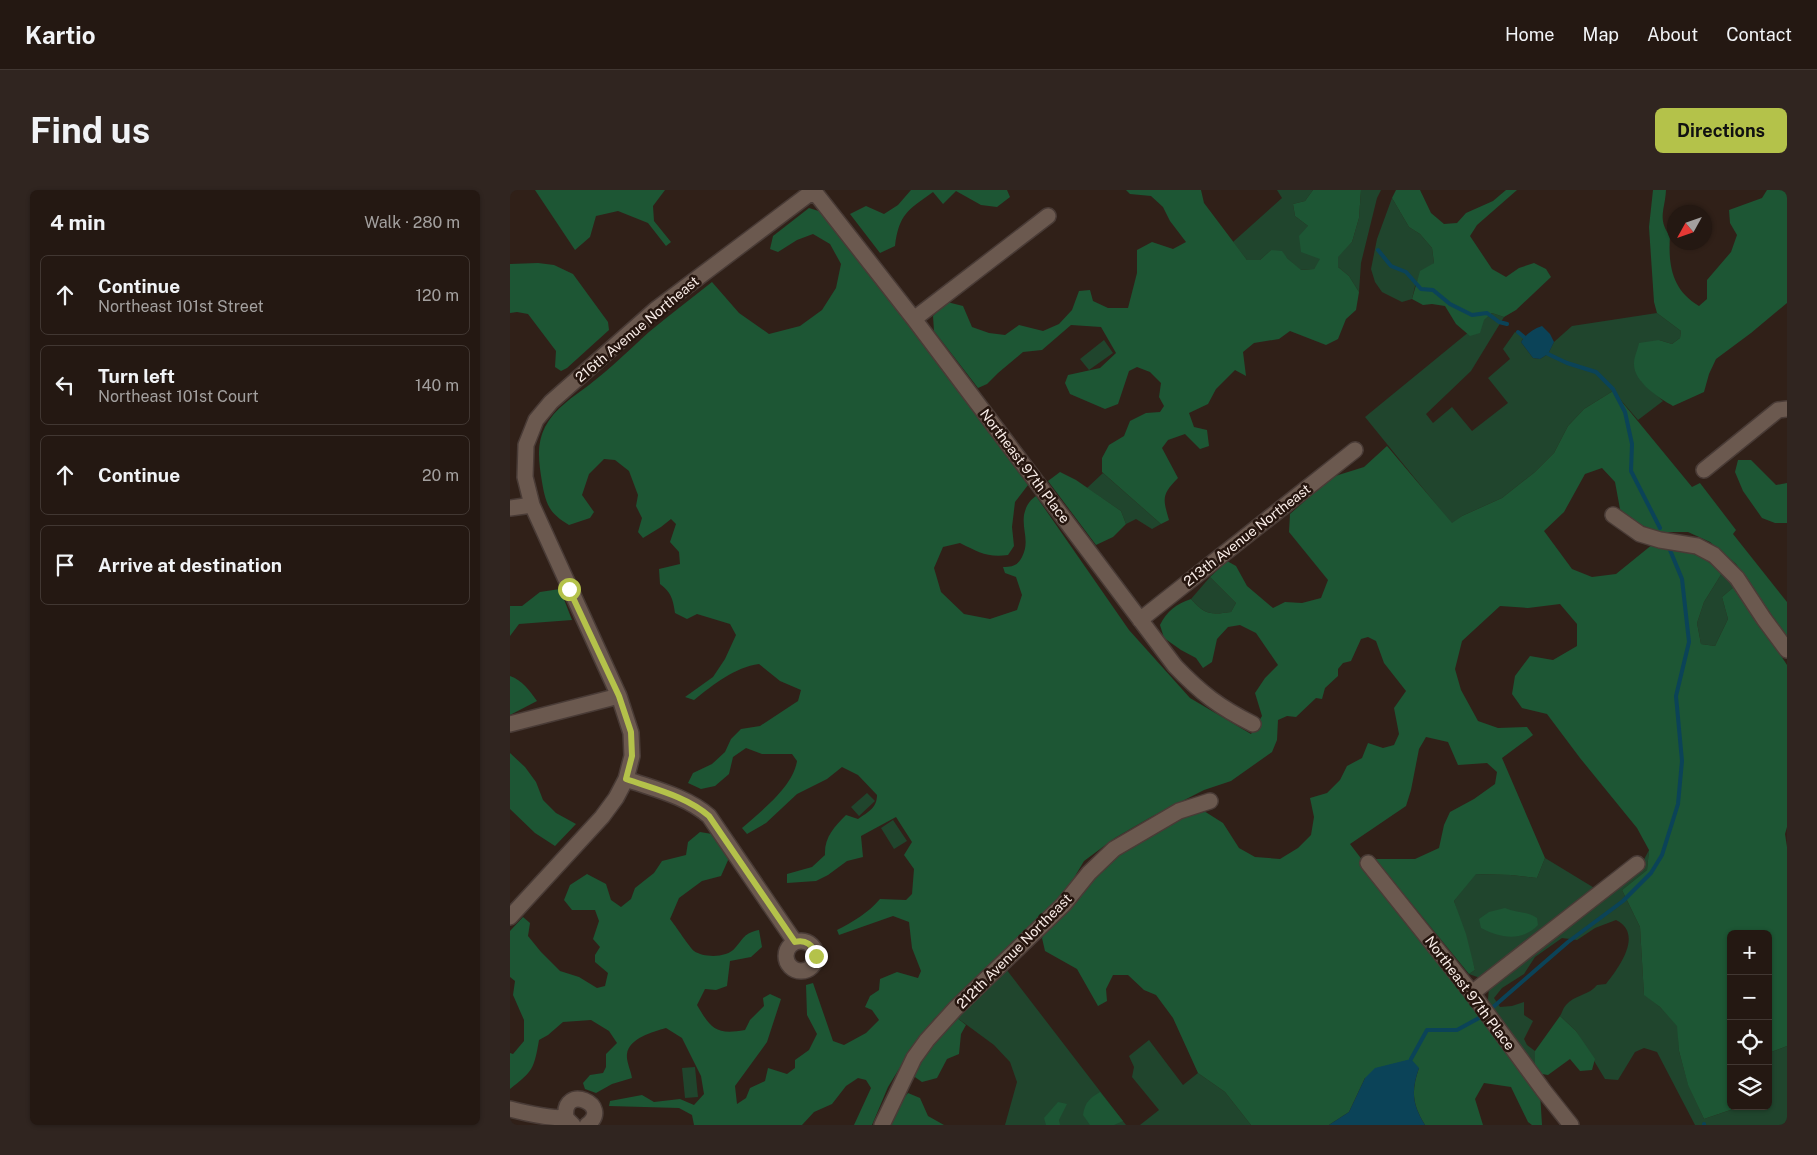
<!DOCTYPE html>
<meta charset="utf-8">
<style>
:root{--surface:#241812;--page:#302520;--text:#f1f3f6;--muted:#a3a09f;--line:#413732;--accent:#b4c24a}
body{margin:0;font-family:"Public Sans",sans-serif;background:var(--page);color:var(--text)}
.controls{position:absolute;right:15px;bottom:15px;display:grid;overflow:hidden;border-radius:8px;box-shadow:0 1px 4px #0004}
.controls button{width:45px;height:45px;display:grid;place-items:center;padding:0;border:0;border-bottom:1px solid var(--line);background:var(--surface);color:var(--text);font:25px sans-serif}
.compass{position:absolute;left:1157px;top:15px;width:45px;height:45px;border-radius:50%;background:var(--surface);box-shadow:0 1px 4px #0004;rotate:230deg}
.stop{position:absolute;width:15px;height:15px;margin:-11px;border:4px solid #b4c24a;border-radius:50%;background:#fff}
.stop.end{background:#b4c24a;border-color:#fff;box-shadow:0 1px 5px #0008}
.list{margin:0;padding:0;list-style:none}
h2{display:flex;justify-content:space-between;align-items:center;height:65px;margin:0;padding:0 20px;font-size:21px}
h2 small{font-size:16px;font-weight:400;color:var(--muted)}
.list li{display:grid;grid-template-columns:32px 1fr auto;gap:15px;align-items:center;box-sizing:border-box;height:80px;margin:0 10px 10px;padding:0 10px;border:1px solid var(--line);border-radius:8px}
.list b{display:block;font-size:19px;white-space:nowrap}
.list p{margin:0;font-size:16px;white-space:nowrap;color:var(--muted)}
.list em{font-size:16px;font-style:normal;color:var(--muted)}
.icon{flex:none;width:28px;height:28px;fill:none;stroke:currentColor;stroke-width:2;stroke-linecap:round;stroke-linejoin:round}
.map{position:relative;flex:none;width:1277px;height:935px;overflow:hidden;border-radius:8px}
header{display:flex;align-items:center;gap:30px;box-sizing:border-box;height:70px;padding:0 25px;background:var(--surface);border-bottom:1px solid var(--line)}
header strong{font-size:24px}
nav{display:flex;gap:28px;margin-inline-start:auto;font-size:18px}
.intro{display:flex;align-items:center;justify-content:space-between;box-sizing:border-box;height:120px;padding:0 30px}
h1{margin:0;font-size:35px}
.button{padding:12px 22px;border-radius:8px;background:var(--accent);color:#111;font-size:18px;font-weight:700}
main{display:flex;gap:30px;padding:0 30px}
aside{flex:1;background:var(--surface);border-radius:8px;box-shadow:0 1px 4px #0004}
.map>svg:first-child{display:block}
.green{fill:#20452d}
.forest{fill:#1d5634}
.water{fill:#0b4358}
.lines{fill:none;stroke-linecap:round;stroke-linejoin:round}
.stream{stroke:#0b4358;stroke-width:4}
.minor-casing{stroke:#493b36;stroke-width:18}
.minor{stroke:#6b594f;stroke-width:15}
.route{stroke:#b4c24a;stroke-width:6}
.labels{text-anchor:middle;stroke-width:5;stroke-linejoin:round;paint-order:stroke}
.street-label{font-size:14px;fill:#f9ede8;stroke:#26160f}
</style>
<header>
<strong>Kartio</strong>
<nav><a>Home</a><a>Map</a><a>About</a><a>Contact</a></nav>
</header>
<div class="intro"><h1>Find us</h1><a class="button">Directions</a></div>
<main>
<aside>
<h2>4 min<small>Walk · 280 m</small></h2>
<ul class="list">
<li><svg class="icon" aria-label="ahead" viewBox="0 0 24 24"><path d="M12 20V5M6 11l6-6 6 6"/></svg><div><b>Continue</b><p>Northeast 101st Street</p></div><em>120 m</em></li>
<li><svg class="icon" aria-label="left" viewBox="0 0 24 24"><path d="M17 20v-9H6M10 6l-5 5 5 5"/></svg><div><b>Turn left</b><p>Northeast 101st Court</p></div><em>140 m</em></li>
<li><svg class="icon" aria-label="ahead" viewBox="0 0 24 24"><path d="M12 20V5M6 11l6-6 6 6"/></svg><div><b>Continue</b></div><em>20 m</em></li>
<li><svg class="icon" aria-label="arrive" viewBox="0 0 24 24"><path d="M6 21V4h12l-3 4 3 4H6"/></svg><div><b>Arrive at destination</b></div></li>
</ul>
</aside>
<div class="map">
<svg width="1277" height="935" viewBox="0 0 1277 935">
<rect width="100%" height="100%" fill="#302018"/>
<path class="green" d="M767,0H803L795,11L783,14L785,26L798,36L811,69L804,79L790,80L777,68L761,60L750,70H737L723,52L772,8Z
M851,0H871L867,8L851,73L849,102L839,86L828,77V66L842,52L849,28Z
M882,8L899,37L910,44L922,58L924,73L906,92L902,109L892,112L872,102L865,92L861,79L867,49Z
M982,123L994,127L961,181L916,224L923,233L942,217L962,241L998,213L978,188L1000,169L993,159L1005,142L1014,147L1011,152L1023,168L1030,169L1038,164L1044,152L1062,136L1147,123L1171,141L1170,148L1162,154L1149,150L1131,191L1153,211L1128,230L1103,201L1074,219L1058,236L1044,263L1025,282L992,308L952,326L942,334L855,227Z
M594,150L603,163L579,180L570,169Z
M593,283L651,334L642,339L626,329L616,334L611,321L577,298Z
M1212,383L1225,396L1212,407L1218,429L1205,456L1191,454L1187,433L1194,412Z
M700,387L726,413L721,422C701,425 695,425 681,409Z
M357,603L365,611L349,626L341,617Z
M383,630L397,651L384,659L371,638Z
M1139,660L1137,680L1112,700L1130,737L1134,804L1150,817L1168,836L1169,861L1178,894L1194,929L1232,916H1258V868L1261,862L1277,856V935H1185L1147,862L1134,858L1125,862L1108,890L1095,889L1066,841L1050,826C1052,823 1053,818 1056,815C1064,805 1080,805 1087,795L1096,794C1109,777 1134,744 1106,730L1085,738L1067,750L1052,748L1025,767L1014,784L992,798L984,808L990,817L1002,816L1014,812V825L1023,831L1014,849L1017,855L1025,861V875L986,826L978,810L979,796L1130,677Z
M1035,668L1086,699L970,788L959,784L965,780L944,711L965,684L1001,685L1027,688Z
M496,779L616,935H495L507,892L500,872L484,855L446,827Z
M639,850L673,895L688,883L715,902L741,935H630L649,920L622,887L624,877L619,866Z
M185,877L188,907L175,908L172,878Z"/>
<path class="forest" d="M25,0H155L143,16L144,31L161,52L156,56L138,33L108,21L86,26L80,47L65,60Z
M401,0H497L500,7L487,17L471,15L446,1L433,14L423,2C398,20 389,24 385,56L370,63L340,24L356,16L374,24L388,15Z
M616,0H691L694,13L737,70H750L761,60L772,61L777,68L791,80L804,79L810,69L791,62L789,46L798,36L785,26L783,14L795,11L803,0H851L849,28L842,52L828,67V77L839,86L849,102L846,120L836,129L828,149L816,155L780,141L769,149L744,153L733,162L736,186L725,180L706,199L698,214L679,223L684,237L697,240L699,256L690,259L675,244L658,250L652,258L668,288C651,305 653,309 659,330L651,334L592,282V268L599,255L614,246L620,231L636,223L650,222L654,216L649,207L651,193L640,182L627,177L619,181L608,214L595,219L560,204L555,193L558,185L590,178L606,163L591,137L561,135L532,160L513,162L488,183L477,194L468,198L424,141L423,126L437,112L453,116L462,137L479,143L495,145L509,135L533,141L549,134L562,120L569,101L580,100L583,111L598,118H618L627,83V60L642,52L663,59L676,52L660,31L653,17L641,6L620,4Z
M886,0H910L921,23L934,34L947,33L956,23L983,11L996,0H1007L967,35L960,46L982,79L996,87L1009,78L1024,73L1036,79L1041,87L1006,120L994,127L982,123L974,130L970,143L960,146L946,134L935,116L922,114L913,115L902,109L910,81L924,73L922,58L910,44L899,37L882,8Z
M1143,0H1156C1155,20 1147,29 1160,46C1158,75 1162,100 1189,116L1197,109V90L1221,62L1227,45L1220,33L1219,20L1252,8L1257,0H1277V113L1241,143L1206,169L1199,184L1194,202L1163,216C1149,208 1123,192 1124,173C1124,167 1128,159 1129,153L1149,150L1162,154L1170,148L1171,141L1147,123L1144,112L1139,37Z
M299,18L315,23L518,295L505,312L502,337L504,356L498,365C478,368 468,362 450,353L433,357L424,378L431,402L454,424L480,429L507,420L512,405L506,387L495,383L493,377C503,377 508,375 512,367C520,351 512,341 514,325C516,316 519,311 526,306L619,440L680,508L741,544L752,526L745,503L755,488L768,475L746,443L730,435L718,437L707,449L702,472L693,478L686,468L671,460L654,448L650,435C657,421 666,414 681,409C695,425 701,425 721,422L726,413L700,387L717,371L726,376L737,396L763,418L775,412L792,413L811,408L818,390L779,342L780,324L822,287L854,277L877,256L942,333L952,326L992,308L1025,282L1044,263L1058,236L1074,219L1103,201L1182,297L1190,293L1226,340L1223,344L1277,412V447L1226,374L1200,352L1178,342H1147L1118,329L1110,319L1105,292L1092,278L1075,284L1054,322L1034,341L1062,379L1082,387L1106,384L1143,354L1175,359L1195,369L1212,383L1194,412L1187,433L1191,454L1205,456L1218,429L1212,407L1225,396L1277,475V637L1275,644L1277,657V856L1261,862L1258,868V744H1221V916H1232L1194,929L1178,895L1169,861L1167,836L1150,817L1134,805L1130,737L1112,700L1137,680L1139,660L1127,638L1070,568L1037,524L1012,518L1002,504L1005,486L1020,466L1043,470L1067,456V434L1050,414L1018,418L990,416L952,451L945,479L951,500L968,531L988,538L1017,537L1023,545L992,568L1035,668L1027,688L1001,685L966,684L944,711L956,744L965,780L959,784L865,669H905L929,658L934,635L940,622L964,609L985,594L987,582L977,573L948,575L938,552L916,547L909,559L901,600L896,616L840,654L1030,902L1032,935H1022L1018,932L1001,897L974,893L965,909L973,935H915C902,914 901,901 909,878L855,888L839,922L819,935H741L715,902L688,883L663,828L646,805L634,800L618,785H603L596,799L597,811L588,816L567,779L535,761L532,748L538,738L564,714L584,687L606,664L672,625L694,621L713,633L729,658L745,667L770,669L788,658L801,645L804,627L800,608L817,603L830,590L837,576L852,568L858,553L873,558L884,555L889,544L884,518L896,501L874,473L866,451L858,447L851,449L841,471L833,473L828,479V486L815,498L812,509L806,508L786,527L777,526L768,530L767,550L762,562L721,591L694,600L641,627L605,648L574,671L558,698L536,721L506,752L424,829L400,861L378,897L362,935H344L361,898L356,890L348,888L336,896L322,914L304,922L292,935H184L182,925L169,918L99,916L100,911L132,905L144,912L170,909L184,915L194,904L191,886L172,848L156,838C143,842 119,848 117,864C116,871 121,881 122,888L102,894L86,903L75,899L73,893L80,885L93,883L96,877V864L107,853L99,841L81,830L53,832L38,845L29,850C24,879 23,881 0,899V863L3,864L14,851V830L3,805L5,791L0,787V741L13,727L20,733L18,746L31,762L50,781L69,787L87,798L95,796L98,783L85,772V765L90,757L83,749L89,731L85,720H62L54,710L60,695L77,684L96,694L101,710L111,717L121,709L125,698L144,683L152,671L176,665L178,652L190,642L202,644L219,668L211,686L192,691L169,708L160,729C165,735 180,758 184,761C194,768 217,768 225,758C234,748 234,743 249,740L252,757L241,767L220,771L217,796L206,800L195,799L187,815C201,839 206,845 235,840L240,830L254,816L253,808L260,804L271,809L257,852L225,896L227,914L236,908L240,898L255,891L258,878L277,884L285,878V870L299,860L307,844L297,825L296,795L303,793L323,851L334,855L356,843L369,830L362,820L355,817L360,806L369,800L370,789L387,782L408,788L411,781L402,758L399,732L383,726L329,745L327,740C343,732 358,723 370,709L396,710L402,704L404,679L394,665L402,652L386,627L351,646L353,667L337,671L318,685L306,691L277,693V684L302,677L315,665C314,648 324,637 336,625L348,629C358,622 367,618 367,605L348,585L332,577L317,589L287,604L256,633L237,644L232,638C251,621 283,597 287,571L282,564H252L236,558L223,567L219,584L205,596L191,599L178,593L183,583L202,574L215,562L221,549L231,539L250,536L288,511L291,500L270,491L249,474C225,477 203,495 184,510L175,507L203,487L215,469L226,445L220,434L187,424L177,429L165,423C163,409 161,402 150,394L149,379L170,374L169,362L160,352L166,334L161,329L151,337L133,348L128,342L132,328L126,316L128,305L119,281L105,270L94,269L79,284L72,305L84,322L80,328L59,335C39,323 36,315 32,292C29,273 26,255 35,237C45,218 63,207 79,195C100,179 119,160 139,142C159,125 181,109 202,92L229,123L259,144L290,136L312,120L326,98L331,74L320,54L303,44L287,50L268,62L260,59L263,46Z
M28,73L44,75L63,84L98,132L99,140L57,178L51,181L45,177L46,161L18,124L7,122L0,123V74Z
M1228,270H1241L1266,295L1277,293V333H1265L1252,328L1233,301L1225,282Z
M550,282L566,290L611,321L616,334L603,347L586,355L538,291Z
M50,399L62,430L9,434L0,446V416H12L30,402Z
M0,486C12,490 20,501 27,511L0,525Z
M0,563L15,577L26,592L33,610L46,623L66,634L45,656L25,643L0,619Z
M995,718C1006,723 1016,721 1027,728L1028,735C1012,752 990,748 971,738L969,729L979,722Z
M1050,826L1066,841L1085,869L1082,880L1070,881L1060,869L1038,885L1032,884L1025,875V861Z
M446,827L456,835L451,844L449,864L437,869L427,888L412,892L402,885L419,858Z
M590,902L613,931L604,935H580L573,925C575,912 580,908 590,902Z
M398,903L410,908L418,926L434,935H380L387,916Z
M548,912L557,914L549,930L550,935H536L534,928Z"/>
<path class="water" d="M1032,136L1040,144L1044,152L1038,164L1030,169L1023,168L1011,152C1016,144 1023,139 1032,136Z
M901,869L909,878C901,901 902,914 915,935H819L839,922L855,888L865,878Z"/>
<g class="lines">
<path class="stream" d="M868,60L881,76L896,82L911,99L923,100L940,114L962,125L977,123L989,132L997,134
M1008,142L1014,147
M1038,164L1057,173L1086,182L1103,199L1115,222L1122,254L1121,281L1150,338
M982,818L1058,752L1113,711L1141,683L1152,665L1168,614L1172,571L1166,506L1179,452L1172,389L1160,360
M901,869L917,840H947L969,828
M1194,934V935"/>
<g class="minor-casing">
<path id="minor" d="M303,0L404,129L665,476C691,503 709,517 743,534
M404,129L538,26
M1194,280L1268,220L1277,219
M0,318L22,315
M1103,325L1130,344L1150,350L1187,356L1204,365L1227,388L1254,429L1277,460
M630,430L845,260
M0,534L109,506
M116,589C144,599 176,606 199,626L285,752
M858,673L962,803L1034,901L1061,935
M0,727L92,627L106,608L116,589L122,566L121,543L109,506L22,315L15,287L16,255L26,230L41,212L145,120L303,1
M276 766a15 15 0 1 1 30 0a15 15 0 1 1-30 0Z
M962,803L1127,674
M0,919C19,924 36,928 56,928
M63,935L56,928C51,892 104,915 77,935
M372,935L404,868L417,850L445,819L554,714L579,683L604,659L669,621L700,611"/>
</g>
<use href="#minor" class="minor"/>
</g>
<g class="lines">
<path class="route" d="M59,399L109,506L121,542L122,566L116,589C144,599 176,606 199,626L285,752C295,749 304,755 306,766"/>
</g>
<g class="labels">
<g class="street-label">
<text transform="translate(127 139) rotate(-40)" y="5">216th Avenue Northeast</text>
<text transform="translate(515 276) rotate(53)" y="5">Northeast 97th Place</text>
<text transform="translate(737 345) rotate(-38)" y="5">213th Avenue Northeast</text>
<text transform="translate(504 761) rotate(-45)" y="5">212th Avenue Northeast</text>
<text transform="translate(960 803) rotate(53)" y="5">Northeast 97th Place</text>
</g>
</g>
</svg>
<div class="controls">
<button>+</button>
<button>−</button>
<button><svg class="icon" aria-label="locate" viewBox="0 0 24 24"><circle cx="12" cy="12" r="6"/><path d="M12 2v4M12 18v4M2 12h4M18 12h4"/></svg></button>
<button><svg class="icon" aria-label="layers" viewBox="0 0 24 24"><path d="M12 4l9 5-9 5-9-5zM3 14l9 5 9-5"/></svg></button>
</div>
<svg class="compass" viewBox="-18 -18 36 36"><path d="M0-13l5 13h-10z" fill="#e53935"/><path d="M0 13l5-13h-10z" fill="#a3a09f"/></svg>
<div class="stop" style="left:59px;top:399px"></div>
<div class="stop end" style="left:306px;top:766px"></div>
</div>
</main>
